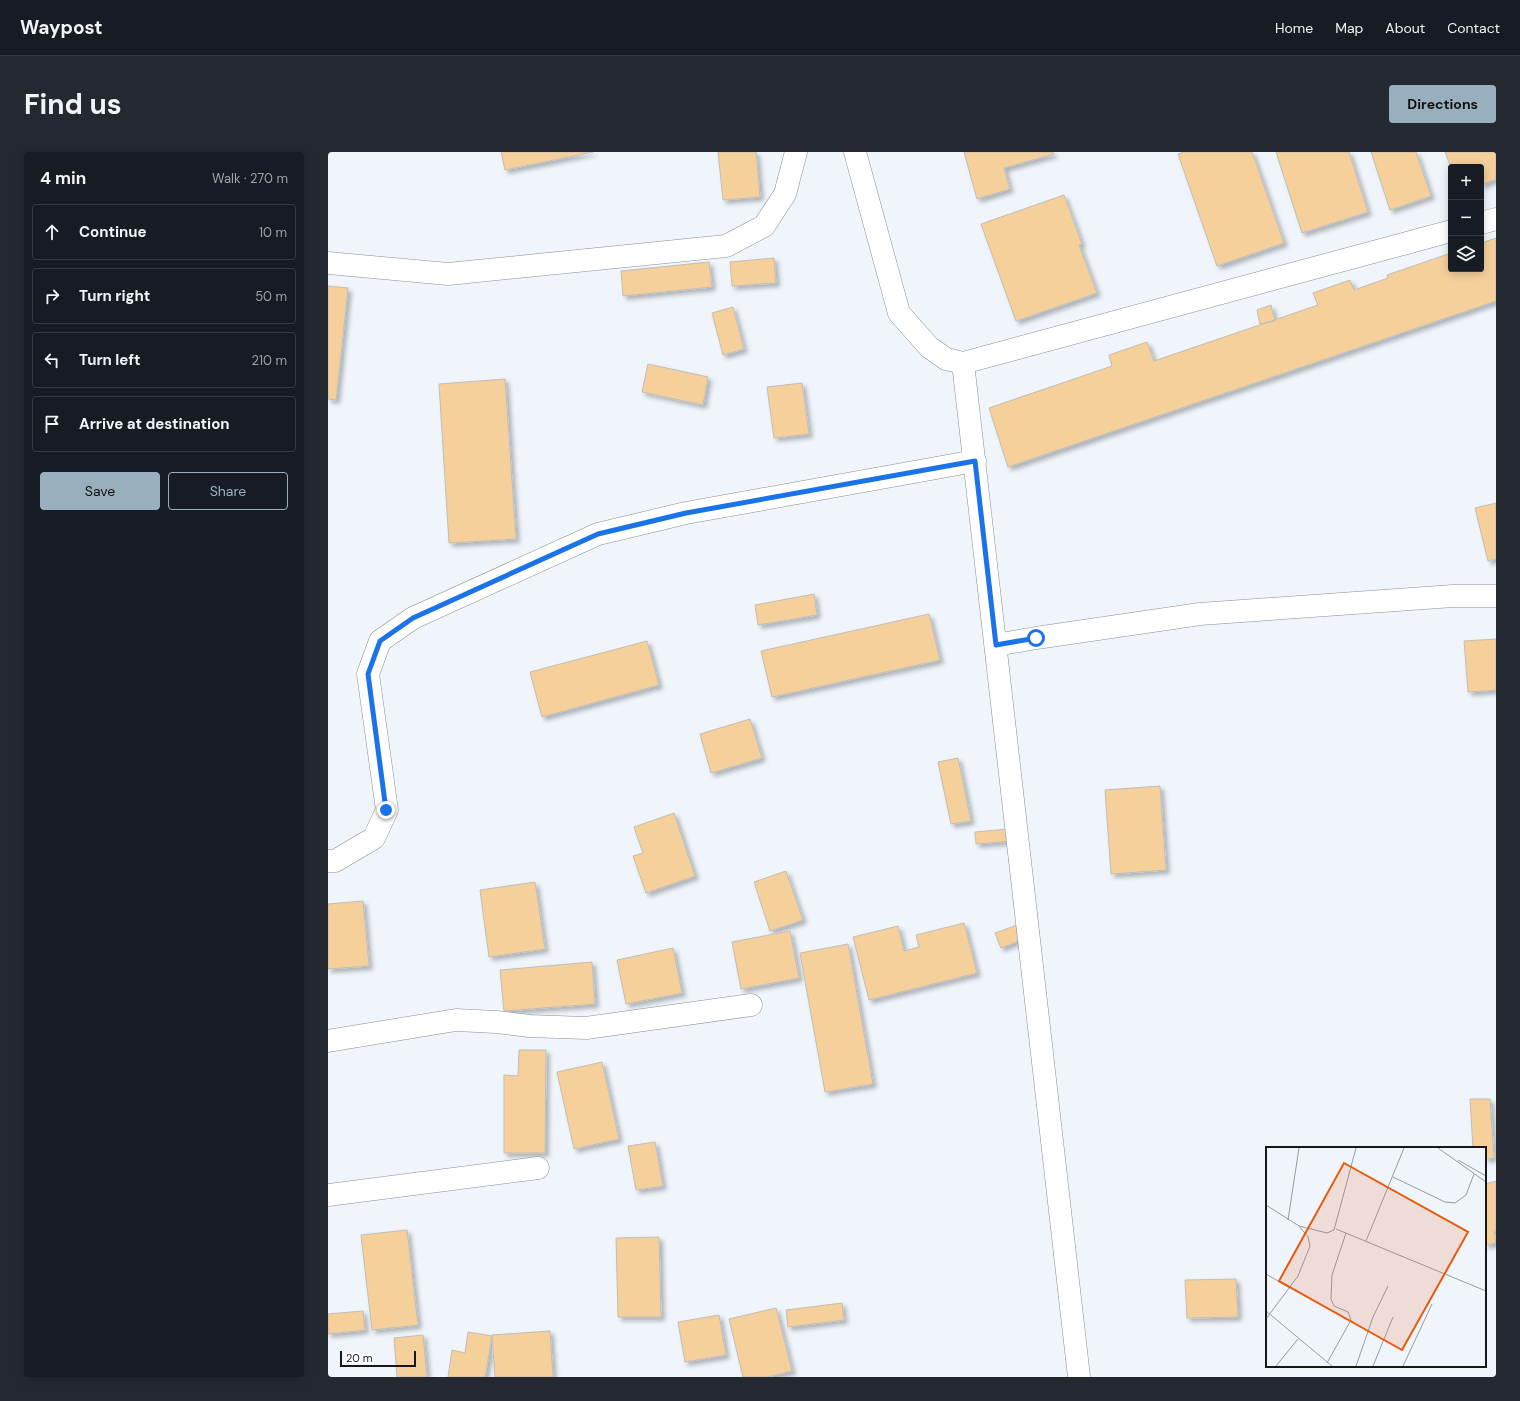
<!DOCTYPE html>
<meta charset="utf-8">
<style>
:root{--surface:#171b24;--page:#242831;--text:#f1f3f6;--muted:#9ea1a6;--line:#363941;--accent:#98afbe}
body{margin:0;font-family:"DM Sans",sans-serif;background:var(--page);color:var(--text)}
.controls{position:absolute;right:12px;top:12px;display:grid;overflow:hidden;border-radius:4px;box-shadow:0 2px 10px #0003}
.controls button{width:36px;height:36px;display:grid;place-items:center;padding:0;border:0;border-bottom:1px solid var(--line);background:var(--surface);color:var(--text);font:20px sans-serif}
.scale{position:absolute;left:12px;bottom:10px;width:76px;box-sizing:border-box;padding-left:4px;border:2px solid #151719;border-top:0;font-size:11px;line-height:14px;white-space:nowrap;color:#151719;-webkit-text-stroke:3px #fff;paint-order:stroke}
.stop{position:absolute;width:12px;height:12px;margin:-9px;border:3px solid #1a73e8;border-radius:50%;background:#fff}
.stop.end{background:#1a73e8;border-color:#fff;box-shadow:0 1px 4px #0008}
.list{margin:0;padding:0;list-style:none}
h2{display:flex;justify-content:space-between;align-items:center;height:52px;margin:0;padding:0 16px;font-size:17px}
h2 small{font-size:13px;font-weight:400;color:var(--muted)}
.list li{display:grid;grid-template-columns:26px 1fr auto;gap:12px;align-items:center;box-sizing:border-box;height:56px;margin:0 8px 8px;padding:0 8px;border:1px solid var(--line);border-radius:4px}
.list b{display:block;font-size:15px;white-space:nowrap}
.list em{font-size:13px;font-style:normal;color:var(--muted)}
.actions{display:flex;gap:8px;padding:12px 16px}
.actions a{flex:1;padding:9px 0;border:1px solid var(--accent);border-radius:4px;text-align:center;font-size:14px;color:var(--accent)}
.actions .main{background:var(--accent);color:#111}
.icon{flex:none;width:22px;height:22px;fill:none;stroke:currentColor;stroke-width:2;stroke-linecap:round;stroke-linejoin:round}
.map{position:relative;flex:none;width:1168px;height:1225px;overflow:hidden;border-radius:4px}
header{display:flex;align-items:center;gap:24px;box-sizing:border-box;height:56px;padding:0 20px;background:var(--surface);border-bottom:1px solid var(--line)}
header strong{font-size:19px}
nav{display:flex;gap:22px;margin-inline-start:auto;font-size:14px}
.intro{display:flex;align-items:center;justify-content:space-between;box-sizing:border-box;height:96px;padding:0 24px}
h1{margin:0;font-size:28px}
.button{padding:10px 18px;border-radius:4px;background:var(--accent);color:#111;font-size:14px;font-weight:700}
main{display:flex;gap:24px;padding:0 24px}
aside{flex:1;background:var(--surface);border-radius:4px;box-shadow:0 2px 10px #0003}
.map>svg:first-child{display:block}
.building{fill:#f5d09b;stroke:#c2bdb7;filter:url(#shadow)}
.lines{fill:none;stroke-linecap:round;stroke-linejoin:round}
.minor-casing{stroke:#888e93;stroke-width:23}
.minor{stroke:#fff;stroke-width:22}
.route{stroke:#1a73e8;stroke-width:5}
.inset-road{fill:none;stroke:#989ca1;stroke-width:1}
.view{fill:#e8590c;fill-opacity:0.15;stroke:#e8590c;stroke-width:2}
.inset-edge{fill:none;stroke:#151719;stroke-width:2}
</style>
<header>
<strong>Waypost</strong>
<nav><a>Home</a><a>Map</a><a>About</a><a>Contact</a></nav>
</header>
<div class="intro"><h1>Find us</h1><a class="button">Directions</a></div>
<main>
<aside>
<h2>4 min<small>Walk · 270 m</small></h2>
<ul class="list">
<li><svg class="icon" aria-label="ahead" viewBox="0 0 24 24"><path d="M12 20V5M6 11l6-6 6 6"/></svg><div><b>Continue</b></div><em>10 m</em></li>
<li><svg class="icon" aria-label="right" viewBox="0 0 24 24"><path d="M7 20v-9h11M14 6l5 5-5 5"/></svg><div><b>Turn right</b></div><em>50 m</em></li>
<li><svg class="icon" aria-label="left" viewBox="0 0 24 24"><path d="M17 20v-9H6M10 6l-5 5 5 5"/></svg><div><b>Turn left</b></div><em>210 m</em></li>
<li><svg class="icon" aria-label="arrive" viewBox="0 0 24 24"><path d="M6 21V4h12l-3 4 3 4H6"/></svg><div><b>Arrive at destination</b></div></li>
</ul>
<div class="actions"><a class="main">Save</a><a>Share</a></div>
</aside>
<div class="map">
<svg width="1168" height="1225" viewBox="0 0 1168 1225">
<defs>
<filter id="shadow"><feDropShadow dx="3.5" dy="3.5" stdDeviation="2" flood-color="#0004"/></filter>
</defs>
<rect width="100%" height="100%" fill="#eff5fb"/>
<path class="building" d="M173,0H265L177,18Z
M390,0H428L432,45L395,48Z
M636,0H725L726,2L676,16L682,37L649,47Z
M856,0H924L956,91L889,114L850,2Z
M948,0H1021L1040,60L974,81Z
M1043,0H1088L1103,44L1062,58Z
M1117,0H1168V27L1153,33V15H1123Z
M736,43L754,92L751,93L769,141L688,169L653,72Z
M1168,86V149L680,315L661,256L784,214L781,203L819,190L826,209L990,153L985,141L1022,128L1026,138L1060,126L1059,123L1123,101V117H1153V91Z
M446,106L448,131L404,134L402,110Z
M381,110L384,135L295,144L293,119Z
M0,134L20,136L8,248L0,247Z
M943,153L947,169L932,172L929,158Z
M405,155L416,197L395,203L384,161Z
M320,212L380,225L375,253L314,240Z
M177,227L188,387L121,391L111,232Z
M474,231L481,282L446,286L439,235Z
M1168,351V407L1160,409L1147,356Z
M486,442L489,463L430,473L427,453Z
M601,462L612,508L444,545L433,499Z
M1168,487V538L1140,540L1136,489Z
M319,489L331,533L214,565L202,520Z
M422,567L434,606L383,621L372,582Z
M630,606L643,669L623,672L610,610Z
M832,634L838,718L783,722L777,638Z
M346,661L367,724L318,741L305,704L315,701L306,675Z
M681,677L683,689L648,692L647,680Z
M458,719L475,768L442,779L426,730Z
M207,730L217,797L161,805L152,738Z
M35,749L41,814L0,817V752Z
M636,771L649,821L541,848L525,785L570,774L576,799L591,795L588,783Z
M692,772L698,786L673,796L667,781Z
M462,779L471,826L413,837L404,790Z
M520,792L545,932L497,940L472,801Z
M345,796L354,841L298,852L289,808Z
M264,810L267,852L176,859L172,818Z
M191,898H218L217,1001H176V923L190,924Z
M274,910L291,987L246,997L229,920Z
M1142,947H1162L1166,1006L1157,1007V996H1145Z
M327,990L335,1034L308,1038L300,994Z
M1168,1029V1079H1166L1168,1091L1157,1093V1032Z
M79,1078L90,1173L44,1178L33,1083Z
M331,1085L333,1165H290L288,1086Z
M908,1127L910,1165L859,1166L857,1128Z
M514,1151L516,1168L460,1175L458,1158Z
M448,1156L464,1219L439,1225H415L401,1167Z
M35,1159L37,1178L0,1182V1162Z
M391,1163L398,1203L357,1210L350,1170Z
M222,1179L225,1225H167L164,1183Z
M140,1180L164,1184L157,1225H120L124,1198L137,1201Z
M95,1183L99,1225H69L66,1186Z"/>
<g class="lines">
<g class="minor-casing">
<path id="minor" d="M527,0L571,161L601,195L618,207L635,211L1123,79
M1153,71L1168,67
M0,111L120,122L398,94L436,74L457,42L468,0
M635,211L751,1225
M668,493L708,486L872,462L1125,444H1168
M0,709H7L46,686L59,658L40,522L52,489L85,466L270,382L358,361L647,309
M0,889L128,868L168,870L201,874L258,876L423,853
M0,1043L210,1016"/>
</g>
<use href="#minor" class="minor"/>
</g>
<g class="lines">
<path class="route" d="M58,658L40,522L52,489L85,466L270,382L358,361L647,309L668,493L708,486"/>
</g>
<g transform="translate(938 995)">
<rect width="220" height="220" fill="#eff5fb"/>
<path class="inset-road" d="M172,1L220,35M192,13L220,29M127,30L179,55L189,56L200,48L208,27M0,58L33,79L61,86L68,83L90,1M22,73L33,1M70,82L220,144M100,94L138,1M0,127L24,141M0,164L66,219M0,172L32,129L44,99L42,90L33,79M61,216L85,173L82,165L68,159L65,152L66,128L80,86M10,219L32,192M90,219L107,170L122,139M107,219L127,170M137,219L166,157"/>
<path class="view" d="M78,16L202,85L136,203L13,134Z"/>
<rect width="220" height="220" class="inset-edge"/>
</g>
</svg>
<div class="controls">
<button>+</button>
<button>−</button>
<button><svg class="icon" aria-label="layers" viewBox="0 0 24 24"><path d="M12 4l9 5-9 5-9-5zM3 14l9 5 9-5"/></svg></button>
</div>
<div class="scale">20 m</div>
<div class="stop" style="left:708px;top:486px"></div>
<div class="stop end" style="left:58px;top:658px"></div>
</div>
</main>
